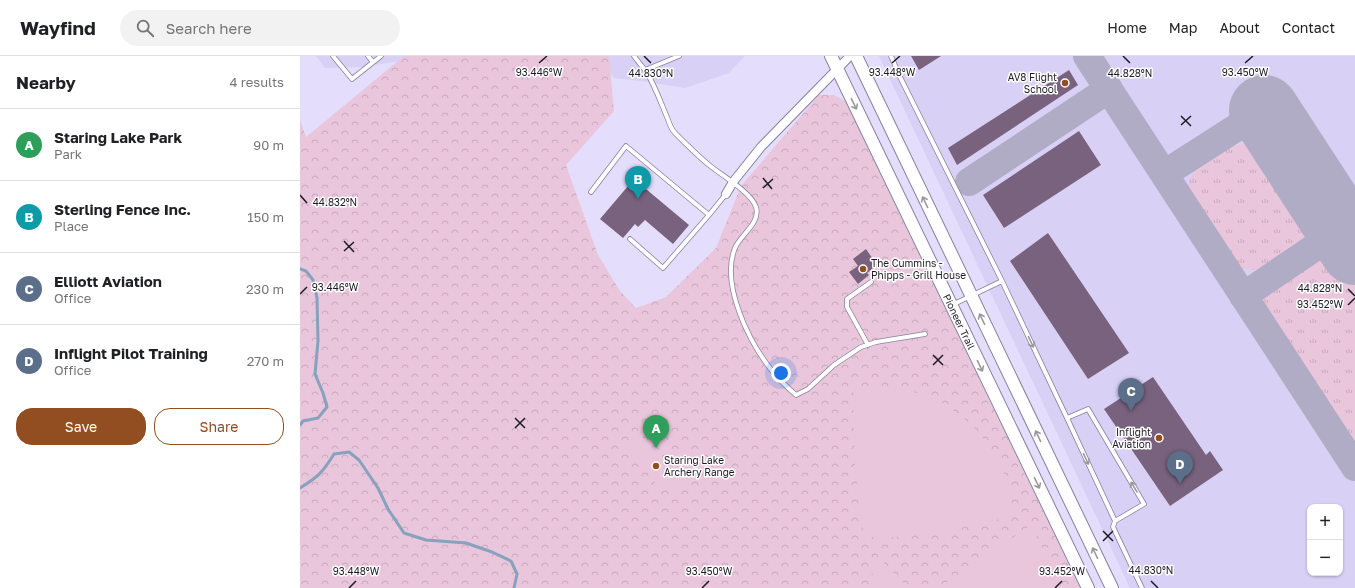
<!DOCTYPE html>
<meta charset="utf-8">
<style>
:root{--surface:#fff;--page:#f2f2f2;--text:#202124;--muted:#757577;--line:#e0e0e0;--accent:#924e20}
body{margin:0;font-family:"Golos Text",sans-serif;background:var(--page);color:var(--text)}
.controls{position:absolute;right:12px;bottom:12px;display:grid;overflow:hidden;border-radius:8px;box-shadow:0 1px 3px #0004}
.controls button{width:36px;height:36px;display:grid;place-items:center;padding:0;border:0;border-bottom:1px solid var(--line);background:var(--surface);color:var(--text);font:20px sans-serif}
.you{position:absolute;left:481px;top:317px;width:14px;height:14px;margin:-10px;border:3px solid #fff;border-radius:50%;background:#1a73e8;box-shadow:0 0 0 6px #1a73e833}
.badge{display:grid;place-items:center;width:26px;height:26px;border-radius:50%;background:var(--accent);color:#fff;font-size:13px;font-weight:700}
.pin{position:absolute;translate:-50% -33px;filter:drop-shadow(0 1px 2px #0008)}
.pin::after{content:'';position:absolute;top:21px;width:14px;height:12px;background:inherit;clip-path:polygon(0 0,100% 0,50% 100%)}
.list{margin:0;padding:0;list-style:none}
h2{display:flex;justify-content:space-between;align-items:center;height:52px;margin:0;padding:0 16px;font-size:17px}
h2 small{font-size:13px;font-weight:400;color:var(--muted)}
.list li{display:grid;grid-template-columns:26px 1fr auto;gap:12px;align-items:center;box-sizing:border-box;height:72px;padding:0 16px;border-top:1px solid var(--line)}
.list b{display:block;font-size:15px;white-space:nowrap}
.list p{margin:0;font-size:13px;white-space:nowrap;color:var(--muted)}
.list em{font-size:13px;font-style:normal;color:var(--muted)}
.actions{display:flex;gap:8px;padding:12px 16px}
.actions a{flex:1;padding:9px 0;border:1px solid var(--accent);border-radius:16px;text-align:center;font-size:14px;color:var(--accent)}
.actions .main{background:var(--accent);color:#fff}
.icon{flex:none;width:22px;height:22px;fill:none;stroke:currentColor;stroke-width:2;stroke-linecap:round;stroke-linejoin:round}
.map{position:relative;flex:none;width:1055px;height:532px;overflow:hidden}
header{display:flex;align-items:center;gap:24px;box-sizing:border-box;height:56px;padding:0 20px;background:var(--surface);border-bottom:1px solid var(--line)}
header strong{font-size:19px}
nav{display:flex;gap:22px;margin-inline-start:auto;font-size:14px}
.search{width:280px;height:36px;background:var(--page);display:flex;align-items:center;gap:10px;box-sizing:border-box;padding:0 14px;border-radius:22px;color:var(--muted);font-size:15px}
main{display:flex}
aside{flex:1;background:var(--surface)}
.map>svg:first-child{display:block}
.built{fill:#d8d0f5;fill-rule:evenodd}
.grass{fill:url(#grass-tufts)}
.park{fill:url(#park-crowns)}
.pitch{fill:#e9c6db}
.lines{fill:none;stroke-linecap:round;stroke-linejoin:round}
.stream{stroke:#86a2be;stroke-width:3}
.taxiway{stroke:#b1acc5;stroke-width:28}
.runway{stroke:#b1acc5;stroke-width:70}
.building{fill:#78627e}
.service-casing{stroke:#87819c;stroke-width:5.5}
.minor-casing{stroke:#87819c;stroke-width:10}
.secondary-casing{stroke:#87819c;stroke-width:14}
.service{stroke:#fff;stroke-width:4}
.minor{stroke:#fff;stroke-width:8}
.secondary{stroke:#fff;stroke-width:12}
.oneway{stroke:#99989d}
.ticks{fill:none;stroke:#1d1b25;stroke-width:1.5}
.poi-dot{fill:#924e20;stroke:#fff;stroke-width:1.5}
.labels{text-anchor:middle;stroke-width:3;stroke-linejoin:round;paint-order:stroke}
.poi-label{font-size:10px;fill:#1d1b25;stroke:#fff;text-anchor:end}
.street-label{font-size:10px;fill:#1d1b25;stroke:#fff}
.ticks-label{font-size:10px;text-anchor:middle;fill:#1d1b25;stroke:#fff;stroke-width:3;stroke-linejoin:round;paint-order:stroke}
</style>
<header>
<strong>Wayfind</strong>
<div class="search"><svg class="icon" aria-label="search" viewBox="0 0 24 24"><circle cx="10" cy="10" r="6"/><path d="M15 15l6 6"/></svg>Search here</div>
<nav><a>Home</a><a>Map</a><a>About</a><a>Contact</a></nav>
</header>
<main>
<aside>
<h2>Nearby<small>4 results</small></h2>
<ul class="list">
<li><span class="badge" style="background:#2e9e5b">A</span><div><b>Staring Lake Park</b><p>Park</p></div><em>90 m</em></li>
<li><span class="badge" style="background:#0f9aa8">B</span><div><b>Sterling Fence Inc.</b><p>Place</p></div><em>150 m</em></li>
<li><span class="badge" style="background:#5c6f8a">C</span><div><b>Elliott Aviation</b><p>Office</p></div><em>230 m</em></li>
<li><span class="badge" style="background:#5c6f8a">D</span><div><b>Inflight Pilot Training</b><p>Office</p></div><em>270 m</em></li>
</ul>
<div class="actions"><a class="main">Save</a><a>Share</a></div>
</aside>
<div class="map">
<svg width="1055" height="532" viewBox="0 0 1055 532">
<defs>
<pattern id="grass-tufts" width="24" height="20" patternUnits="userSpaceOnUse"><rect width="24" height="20" fill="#e9c6db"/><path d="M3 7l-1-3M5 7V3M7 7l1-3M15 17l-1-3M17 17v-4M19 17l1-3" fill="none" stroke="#c7aabc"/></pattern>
<pattern id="park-crowns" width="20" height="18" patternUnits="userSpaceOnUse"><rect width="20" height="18" fill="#e9c6db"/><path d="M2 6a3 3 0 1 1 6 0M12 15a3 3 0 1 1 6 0" fill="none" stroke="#c7aabc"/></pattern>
</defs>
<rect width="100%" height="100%" fill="#e4defc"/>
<path class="built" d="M16,0H110L107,4L61,11L25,12Z
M297,0H445L429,17L385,32L341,25L314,22Z
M579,0H1055V532H830ZM1010,451H1040V517H1010Z"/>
<path class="grass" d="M943,88L953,89L969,98L1009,159L1011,166L1010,173L1003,185L962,212L954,214L944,213L938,210L930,204L889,141L888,133L889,124L896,113L929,91Z
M1019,200L1033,201L1040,206L1055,230V394L1052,391L966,259C963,248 962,240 970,230L1012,203Z"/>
<path class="park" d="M104,0H309L314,55L266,109L298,199L320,235L336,252L366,241L416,192L441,130L519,39H534L545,45L780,532H0V64L6,81Z"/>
<path class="pitch" d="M572,332C589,333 607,333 623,339C673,356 712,407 713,460L642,476L575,483L563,475L555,409L553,334Z
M339,380L345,383L347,389L354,391L356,398L362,400L364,405L370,408L371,412L377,414L376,417L382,419L380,421L384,425L373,437L369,434L367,436L364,429L356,431L352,418L347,417L345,411L337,408L336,401L326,397V393Z
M731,469L762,532H639Z
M579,502L608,532H585L568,513Z"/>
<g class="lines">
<path class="stream" d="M0,213L6,215L13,224L17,242L18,285L15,318L23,337L27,351L18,362L3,365L0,369
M0,432C18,421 23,416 34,398L49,396L59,404L78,432L88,453L104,477L126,484L166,487L192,496L211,505L217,518L214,532"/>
<path class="taxiway" d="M787,0L1055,411
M864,118L964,54
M669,126L809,33
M943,240L1055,164"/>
<path class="runway" d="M964,54L1055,194"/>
</g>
<path class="building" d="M611,0H641L619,14Z
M769,14L778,29L657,109L648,92Z
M779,75L801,109L704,172L683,139Z
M334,123L389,169L373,188L345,164L338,171L335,168L323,182L300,163Z
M748,177L829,297L788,323L710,205Z
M566,193L577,209L567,217L569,219L558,228L549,216L558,210L553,203Z
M853,321L906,399L910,395L923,414L870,450L804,353Z"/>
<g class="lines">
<g class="service-casing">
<path id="service" d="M33,0L52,23L81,0
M68,0L73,6
M334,0C338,6 343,11 347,17C355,30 361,47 367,61C369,67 371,73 375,77C386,88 397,99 409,109C421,119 451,136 456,151C461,167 440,179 435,192C420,229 450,288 473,316C480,325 488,332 496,339L508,333L534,309L561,291L576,286L625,278
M591,0L601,23L702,225L767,362
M345,14L379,0
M291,136L326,90L409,159L426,138
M330,183L363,212L409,159
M652,249L702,225
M568,289L547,251V243L571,226
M815,465L767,362L788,353L844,448L815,465L813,471L842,532"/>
</g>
<g class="minor-casing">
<path id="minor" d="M426,138L433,126L461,91L550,0"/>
</g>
<g class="secondary-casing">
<g id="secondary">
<path id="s1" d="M531,0L788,532"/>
<path d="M556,0L812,532"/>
</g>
</g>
<use href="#service" class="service"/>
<use href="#minor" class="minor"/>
<use href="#secondary" class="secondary"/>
</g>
<defs><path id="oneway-shaft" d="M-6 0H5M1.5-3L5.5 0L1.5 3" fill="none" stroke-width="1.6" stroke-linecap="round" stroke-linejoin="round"/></defs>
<g class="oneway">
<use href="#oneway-shaft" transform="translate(554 48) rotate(64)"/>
<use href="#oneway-shaft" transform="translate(625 146) rotate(-116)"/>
<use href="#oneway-shaft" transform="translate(682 263) rotate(-116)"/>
<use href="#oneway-shaft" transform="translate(731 286) rotate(64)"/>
<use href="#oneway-shaft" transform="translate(680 310) rotate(64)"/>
<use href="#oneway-shaft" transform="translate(738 380) rotate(-116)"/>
<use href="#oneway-shaft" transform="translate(786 403) rotate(65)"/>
<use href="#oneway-shaft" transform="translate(737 427) rotate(64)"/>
<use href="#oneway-shaft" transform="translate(834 431) rotate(-121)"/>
<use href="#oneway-shaft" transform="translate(795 497) rotate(-116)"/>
</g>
<path class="ticks" d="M344,0L351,7M823,0L830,7M239,7L247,0M592,7L600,0M945,7L953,0M881,60L891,70M881,69L891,60M463,122L472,133M463,132L473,123M0,139L7,147M44,185L54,196M44,195L54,186M1048,233L1055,240M0,238L7,231M1048,249L1055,242M633,299L643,309M633,309L643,299M215,362L225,372M215,372L225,362M803,475L813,485M803,485L813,475M851,525L858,532M49,532L56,525M402,532L409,525M755,532L762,525"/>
<g class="poi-dot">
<circle cx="765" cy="27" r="4"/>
<circle cx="563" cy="213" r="4"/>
<circle cx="859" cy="382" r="4"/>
<circle cx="356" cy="410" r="4"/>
</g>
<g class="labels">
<g class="poi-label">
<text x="757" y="25">AV8 Flight<tspan x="757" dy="12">School</tspan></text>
<text x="571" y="211" text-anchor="start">The Cummins -<tspan x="571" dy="12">Phipps - Grill House</tspan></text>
<text x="851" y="380">Inflight<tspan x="851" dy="12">Aviation</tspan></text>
<text x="364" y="408" text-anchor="start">Staring Lake<tspan x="364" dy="12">Archery Range</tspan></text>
</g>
<g class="street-label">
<text dy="4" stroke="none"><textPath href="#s1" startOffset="295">Pioneer Trail</textPath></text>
</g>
</g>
<g class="ticks-label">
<text x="239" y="20">93.446°W</text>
<text x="592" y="20">93.448°W</text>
<text x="945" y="20">93.450°W</text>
<text x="351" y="21">44.830°N</text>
<text x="830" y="21">44.828°N</text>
<text x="35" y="150">44.832°N</text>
<text x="35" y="235">93.446°W</text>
<text x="1020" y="236">44.828°N</text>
<text x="1020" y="252">93.452°W</text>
<text x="851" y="518">44.830°N</text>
<text x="56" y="519">93.448°W</text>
<text x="409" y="519">93.450°W</text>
<text x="762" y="519">93.452°W</text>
</g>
</svg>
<div class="controls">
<button>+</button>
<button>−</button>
</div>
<div class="you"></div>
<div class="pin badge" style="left:356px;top:392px;background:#2e9e5b">A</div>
<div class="pin badge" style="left:338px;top:143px;background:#0f9aa8">B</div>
<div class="pin badge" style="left:831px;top:355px;background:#5c6f8a">C</div>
<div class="pin badge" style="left:880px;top:428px;background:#5c6f8a">D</div>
</div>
</main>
